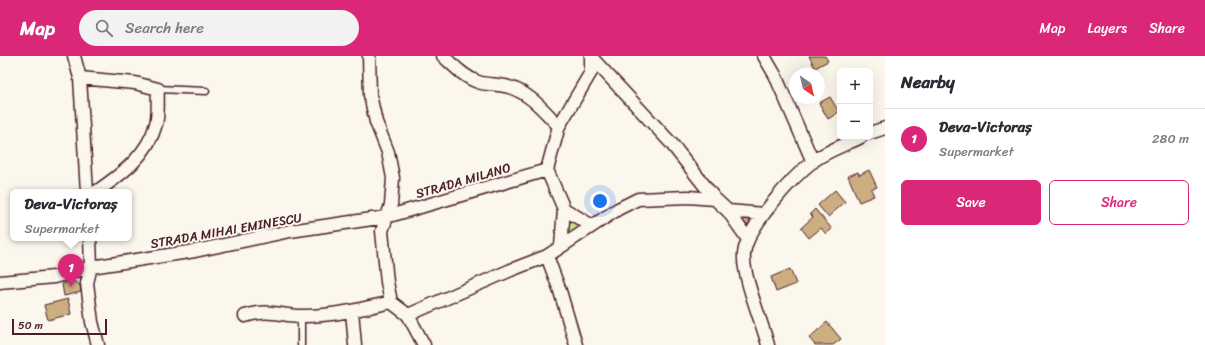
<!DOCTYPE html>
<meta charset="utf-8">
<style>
:root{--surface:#fff;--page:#f2f2f3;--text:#2b2b33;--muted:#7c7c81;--line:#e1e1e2;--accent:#db2777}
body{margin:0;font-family:Sriracha,sans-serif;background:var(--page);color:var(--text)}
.controls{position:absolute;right:12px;top:12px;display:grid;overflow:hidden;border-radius:6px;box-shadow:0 4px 16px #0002}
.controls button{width:36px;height:36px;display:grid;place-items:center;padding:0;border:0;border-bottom:1px solid var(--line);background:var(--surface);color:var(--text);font:20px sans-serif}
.compass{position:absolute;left:789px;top:12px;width:36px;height:36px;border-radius:50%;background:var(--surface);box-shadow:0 4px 16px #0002;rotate:146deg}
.scale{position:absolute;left:12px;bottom:10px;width:95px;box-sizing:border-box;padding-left:4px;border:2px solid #4a1f2b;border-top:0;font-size:11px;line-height:14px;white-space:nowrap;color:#4a1f2b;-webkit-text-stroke:3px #fbf7ec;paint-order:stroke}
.you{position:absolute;left:600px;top:145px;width:14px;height:14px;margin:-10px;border:3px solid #fff;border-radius:50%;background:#1a73e8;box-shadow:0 0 0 6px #1a73e833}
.badge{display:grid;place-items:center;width:26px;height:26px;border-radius:50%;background:var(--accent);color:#fff;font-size:13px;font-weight:700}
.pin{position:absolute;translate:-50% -33px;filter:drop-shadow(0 1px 2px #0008)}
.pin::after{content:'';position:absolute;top:21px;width:14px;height:12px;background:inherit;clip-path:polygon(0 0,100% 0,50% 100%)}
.popup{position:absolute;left:10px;top:133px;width:122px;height:52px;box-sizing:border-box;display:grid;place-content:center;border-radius:6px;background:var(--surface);filter:drop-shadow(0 1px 3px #0005);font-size:13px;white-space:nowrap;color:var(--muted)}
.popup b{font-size:15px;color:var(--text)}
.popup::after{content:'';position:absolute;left:50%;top:100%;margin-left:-8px;border:8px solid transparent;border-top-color:var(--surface)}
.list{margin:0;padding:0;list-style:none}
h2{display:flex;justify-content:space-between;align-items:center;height:52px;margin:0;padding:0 16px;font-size:17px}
h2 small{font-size:13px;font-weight:400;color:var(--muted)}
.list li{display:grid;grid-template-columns:26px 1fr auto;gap:12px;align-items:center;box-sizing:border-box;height:60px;padding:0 16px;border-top:1px solid var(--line)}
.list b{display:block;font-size:15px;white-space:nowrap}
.list p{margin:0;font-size:13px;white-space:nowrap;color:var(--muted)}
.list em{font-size:13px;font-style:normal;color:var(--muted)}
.actions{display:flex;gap:8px;padding:12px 16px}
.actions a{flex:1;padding:9px 0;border:1px solid var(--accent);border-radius:6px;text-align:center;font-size:14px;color:var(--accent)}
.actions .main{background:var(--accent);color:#fff}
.icon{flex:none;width:22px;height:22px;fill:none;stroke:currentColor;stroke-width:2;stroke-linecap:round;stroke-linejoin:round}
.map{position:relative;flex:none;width:885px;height:289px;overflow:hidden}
header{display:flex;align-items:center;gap:24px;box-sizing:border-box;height:56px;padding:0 20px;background:var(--accent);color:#fff}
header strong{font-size:19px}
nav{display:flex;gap:22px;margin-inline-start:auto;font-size:14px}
.search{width:280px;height:36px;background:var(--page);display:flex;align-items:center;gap:10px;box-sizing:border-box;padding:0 14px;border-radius:22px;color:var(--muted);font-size:15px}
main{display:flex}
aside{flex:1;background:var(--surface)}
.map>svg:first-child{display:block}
.green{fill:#cfde91;stroke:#8c7e5e}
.building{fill:#cdae81;stroke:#4a1f2b}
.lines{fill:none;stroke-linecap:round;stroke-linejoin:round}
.lane-casing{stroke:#4a1f2b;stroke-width:9}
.street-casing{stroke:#4a1f2b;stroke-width:15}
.lane{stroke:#fbf7ec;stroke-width:6}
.street{stroke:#fbf7ec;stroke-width:12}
.labels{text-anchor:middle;stroke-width:4;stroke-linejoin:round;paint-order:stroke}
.street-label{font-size:13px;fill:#4a1f2b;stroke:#fbf7ec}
</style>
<header>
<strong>Map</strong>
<div class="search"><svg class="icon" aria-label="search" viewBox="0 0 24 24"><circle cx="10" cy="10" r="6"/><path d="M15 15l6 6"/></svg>Search here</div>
<nav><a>Map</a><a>Layers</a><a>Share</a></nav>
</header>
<main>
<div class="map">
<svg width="885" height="289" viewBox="0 0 885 289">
<rect width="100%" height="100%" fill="#fbf7ec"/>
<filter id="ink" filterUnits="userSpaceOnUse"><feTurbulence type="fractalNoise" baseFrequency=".025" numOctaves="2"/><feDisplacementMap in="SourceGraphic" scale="8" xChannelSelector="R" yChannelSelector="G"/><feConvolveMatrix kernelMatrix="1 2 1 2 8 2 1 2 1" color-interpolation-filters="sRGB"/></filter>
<g filter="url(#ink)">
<path class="green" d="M567,160L584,170L566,182Z"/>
<path class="building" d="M809,0H825L828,5L815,12Z
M830,41L839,56L828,63L819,47Z
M869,114L877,131L871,133L874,140L859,146L848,120L858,116L859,119Z
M835,134L845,146L828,161L818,149Z
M815,153L832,173L826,178L821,172L809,182L801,172L813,161L810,158Z
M742 165a4 4 0 1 1 8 0a4 4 0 1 1-8 0Z
M790,213L796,228L776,236L771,221Z
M73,225L80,229L81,236L64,240L62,228Z
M68,243L71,258L48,264L44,249Z
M827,266L841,283L833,289H815L809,282Z"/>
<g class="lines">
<g class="lane-casing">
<path id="lane" d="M158,33L206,35
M301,260V289"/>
</g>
<g class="street-casing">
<path id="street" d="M74,0L80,22L87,136
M369,0L370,39L376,66L388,96L393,122L391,149L382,175L387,226L391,246L408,259L424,289
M443,0C453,9 464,21 478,26C490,30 504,27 517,34C534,42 546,57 559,70
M764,0L775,19L813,106
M592,2L671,87L715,143
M80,22L135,27L158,33C157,44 159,57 156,68C148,99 122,118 96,136
M870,77L885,72
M564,153L592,170
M728,155L764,158
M90,182L91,211L87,227L92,266L98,289
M561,190L564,153L547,114L559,70L591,16V0
M547,200L560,235L576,289
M0,226L54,221L91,211L195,195L290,175L386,161L547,114
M352,255L355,289
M408,259L511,214L547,200L618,153L638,143L688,141L715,143L728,155L747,182
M245,260C270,252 280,260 303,260C333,260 362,253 391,246
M768,289C762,266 742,219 744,198C746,172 792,122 812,106C826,95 845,89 861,81"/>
</g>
<use href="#lane" class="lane"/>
<use href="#street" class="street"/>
</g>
</g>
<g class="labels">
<g class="street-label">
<text transform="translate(463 124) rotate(-16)" y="5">STRADA MILANO</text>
<text transform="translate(226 174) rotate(-10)" y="5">STRADA MIHAI EMINESCU</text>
</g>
</g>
</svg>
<div class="controls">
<button>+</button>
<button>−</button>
</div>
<svg class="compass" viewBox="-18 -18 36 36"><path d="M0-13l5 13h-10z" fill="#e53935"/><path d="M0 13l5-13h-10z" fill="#7c7c81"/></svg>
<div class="scale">50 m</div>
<div class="you"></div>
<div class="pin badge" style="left:71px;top:231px">1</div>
<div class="popup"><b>Deva-Victoraș</b>Supermarket</div>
</div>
<aside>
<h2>Nearby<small></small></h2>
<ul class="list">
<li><span class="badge">1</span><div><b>Deva-Victoraș</b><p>Supermarket</p></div><em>280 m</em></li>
</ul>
<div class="actions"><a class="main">Save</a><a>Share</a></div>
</aside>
</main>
